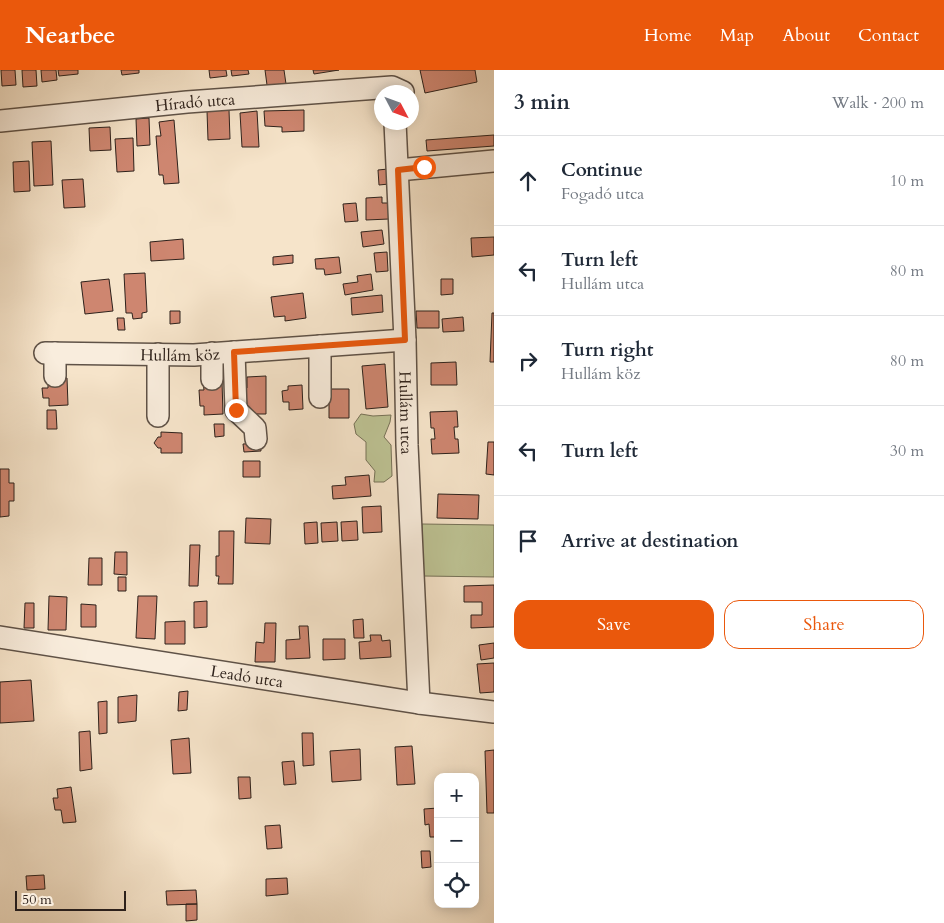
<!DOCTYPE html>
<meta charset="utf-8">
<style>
:root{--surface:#fff;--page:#f6f6f7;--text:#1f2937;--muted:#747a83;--line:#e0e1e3;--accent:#ea580c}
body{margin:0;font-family:Cardo,serif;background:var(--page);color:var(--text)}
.controls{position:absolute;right:15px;bottom:15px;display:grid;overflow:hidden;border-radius:10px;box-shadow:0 2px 12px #0003}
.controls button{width:45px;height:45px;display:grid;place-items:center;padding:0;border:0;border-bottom:1px solid var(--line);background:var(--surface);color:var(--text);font:25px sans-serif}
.compass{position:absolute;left:374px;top:15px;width:45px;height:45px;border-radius:50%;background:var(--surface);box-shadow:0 2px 12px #0003;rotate:131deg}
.scale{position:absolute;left:15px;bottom:12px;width:111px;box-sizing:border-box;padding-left:5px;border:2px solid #2d211b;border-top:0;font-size:14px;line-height:18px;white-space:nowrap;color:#2d211b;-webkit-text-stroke:4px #f9eddd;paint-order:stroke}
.stop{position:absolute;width:15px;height:15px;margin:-11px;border:4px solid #ea580c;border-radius:50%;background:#fff}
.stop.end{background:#ea580c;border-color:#fff;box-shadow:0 1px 5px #0008}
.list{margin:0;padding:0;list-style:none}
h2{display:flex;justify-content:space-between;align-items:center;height:65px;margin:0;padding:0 20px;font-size:21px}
h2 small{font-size:16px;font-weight:400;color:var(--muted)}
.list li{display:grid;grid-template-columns:32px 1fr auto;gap:15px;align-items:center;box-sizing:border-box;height:90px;padding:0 20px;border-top:1px solid var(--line)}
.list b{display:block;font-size:19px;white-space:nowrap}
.list p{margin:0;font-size:16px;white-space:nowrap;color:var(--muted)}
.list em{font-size:16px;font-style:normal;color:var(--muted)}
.actions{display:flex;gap:10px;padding:15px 20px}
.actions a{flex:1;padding:11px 0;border:1px solid var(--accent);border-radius:15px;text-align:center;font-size:18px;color:var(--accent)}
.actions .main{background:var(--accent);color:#fff}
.icon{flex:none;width:28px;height:28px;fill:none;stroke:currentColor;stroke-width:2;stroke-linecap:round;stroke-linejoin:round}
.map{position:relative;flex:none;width:494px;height:853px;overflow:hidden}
header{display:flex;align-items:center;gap:30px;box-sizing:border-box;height:70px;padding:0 25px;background:var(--accent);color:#fff}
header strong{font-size:24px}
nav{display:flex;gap:28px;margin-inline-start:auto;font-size:18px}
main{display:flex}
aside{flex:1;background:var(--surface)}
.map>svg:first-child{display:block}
.green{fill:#bec495;stroke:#767258}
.building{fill:#ce8670;stroke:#2d211b}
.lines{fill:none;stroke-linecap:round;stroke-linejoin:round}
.minor-casing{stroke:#5f5247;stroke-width:24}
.minor{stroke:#f9eddd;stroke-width:21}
.route{stroke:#ea580c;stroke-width:6}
.labels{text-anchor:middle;stroke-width:5;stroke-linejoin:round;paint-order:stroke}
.street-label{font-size:16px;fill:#2d211b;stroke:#f9eddd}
</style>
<header>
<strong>Nearbee</strong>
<nav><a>Home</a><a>Map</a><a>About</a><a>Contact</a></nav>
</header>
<main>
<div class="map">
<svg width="494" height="853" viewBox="0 0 494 853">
<rect width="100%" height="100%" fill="#f6e4ca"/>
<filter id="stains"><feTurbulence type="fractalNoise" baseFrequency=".004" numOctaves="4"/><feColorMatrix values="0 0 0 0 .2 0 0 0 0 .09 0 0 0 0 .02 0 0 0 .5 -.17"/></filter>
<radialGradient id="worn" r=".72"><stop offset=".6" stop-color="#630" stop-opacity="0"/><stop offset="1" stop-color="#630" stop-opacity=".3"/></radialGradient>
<path class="green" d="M361,344L373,346L391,345L390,352L384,367L391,375L392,406L384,412H374L375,401L366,390V372L356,364L354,354Z
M422,454L494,455V507L423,506Z"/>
<path class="building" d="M1,0H15L16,15L2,16Z
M22,0H36L37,16L23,17Z
M41,0H56L57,10L42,12Z
M58,0H78V4L59,6Z
M121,0H139V3L122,5Z
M209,0H226L227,6L210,8Z
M231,0H248L249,4L232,6Z
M265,0H284L286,14L267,15Z
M313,0H339L314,4Z
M420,0H475L477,12L425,23Z
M229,40L230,69L208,70L207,41Z
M304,40V61L282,62V57L265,56L264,41Z
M257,41L259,77H242L240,43Z
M149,48L150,75L137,76L136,49Z
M174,50L179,113L164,114L163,105H159L156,66H161L159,52Z
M110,57L111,80L90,81L89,58Z
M494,65V76L427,81L426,70Z
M133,68L134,101L117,102L115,69Z
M51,71L53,115L34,116L32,72Z
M29,91L30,121L14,122L13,92Z
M388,99L389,114L379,115L378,100Z
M83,109L85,137L64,138L62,110Z
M382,127V133H389V149L366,150V128Z
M356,133L358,151L345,152L343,134Z
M382,160L384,174L363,177L361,162Z
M494,167V185L472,187L471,168Z
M183,169L184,189L151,191L150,172Z
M387,182L388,201L376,202L374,183Z
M293,185V193L273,195V187Z
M339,187L341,203L325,205L324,199H316L315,189Z
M145,203L147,242L142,243V248L133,249L132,243H126L124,204Z
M371,204L373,220L345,225L343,214L358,212L357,206Z
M109,209L113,241L85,244L81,212Z
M441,209H453V224L441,225Z
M303,223L306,248L285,251V246L274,247L271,227Z
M382,225L383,242L352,245L351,228Z
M170,241H180V253L170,254Z
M416,241H439V258H417Z
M492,243H494V292H490Z
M463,247L464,261L443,262L442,249Z
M117,248H124L125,260H118Z
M456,292L457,315H431V293Z
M385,294L388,337L366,339L362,296Z
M266,306V344H247L239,318H247V307Z
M67,308L68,335L49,336V328H43L42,318H48V309Z
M203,312H222L223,344L204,345V336H200L199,320H204Z
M302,315L303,339L289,340V332H283L282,321L288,320V316Z
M329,319H349V348H329Z
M47,340H56L57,359H47Z
M457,341L458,357H454L455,369H458L459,383L432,384L431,369H435L434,358H431L430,342Z
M214,354H224V366L215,367Z
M161,362L182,363V383H161V378H158L154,373L158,367H161Z
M488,372H494V405L486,404Z
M260,373L261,381L244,382L243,374Z
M243,391H260V407H243Z
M0,399H9V413H14V431H9V446L0,447Z
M369,405L371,426L333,429L332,416L346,415L345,407Z
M438,424L479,425L478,449L437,448Z
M381,436L382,462L363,463L362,437Z
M246,448L271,449L270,474L245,473Z
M357,451L358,470L342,471L341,452Z
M317,452L318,473L305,474L304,453Z
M337,452L338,471L322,472L321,453Z
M219,461H234L233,514H218L219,506H216V486H219Z
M190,475H200L198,516H189Z
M115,482H127V505L114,504Z
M89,488H102V515H88Z
M118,507H126V521H118Z
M494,515V557L471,558V545H482V532H464V516Z
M49,526L67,527L66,560H48Z
M138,526H157L155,569L136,568Z
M207,531V557L194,558V532Z
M25,533H34V558H24Z
M81,534L96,535V557H81Z
M363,549L364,568H354L353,550Z
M185,551V574H165V552Z
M265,553H276L275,592H255L256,572L264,573Z
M299,556H308L310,588L286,589V570L300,569Z
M370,565H381L382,571L390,570L391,587L360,589L359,572L371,571Z
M323,569H345V589L323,590Z
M494,573V588L481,590L479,575Z
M494,593V622L480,623L477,594Z
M31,610L34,651L0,653V612Z
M188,621L187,640L178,641L179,622Z
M137,625L136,651L118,653V627Z
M107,631V663L99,664L98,632Z
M90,661L92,699L80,701L79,662Z
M302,663H313L314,695L303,696Z
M189,668L191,703L173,704L171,670Z
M412,676L415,714L397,715L395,677Z
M360,679L361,710L332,712L330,681Z
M494,680V743H487L485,681Z
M294,691L296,714L284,715L282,692Z
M238,707H250L251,728L239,729Z
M71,717L76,752L63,753L61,740H55L53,728H58L57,719Z
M438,738V767H430L429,754L425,755L424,739Z
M280,755L282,778L267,779L265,756Z
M421,781H430L431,797L422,798Z
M44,805L45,819L27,820L26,806Z
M287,808L288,824L266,826V809Z
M196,820L197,834L167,835L166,821Z
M186,834H197V850L186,851Z"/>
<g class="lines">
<g class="minor-casing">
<g id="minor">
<path id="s1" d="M0,51L187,32L392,17L403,22"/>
<path id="s2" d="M395,52L405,270L407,375L419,633"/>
<path d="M398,100L494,91"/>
<path d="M320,276V327"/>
<path d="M234,282L236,340L255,358L256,369"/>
<path id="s3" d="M45,283L194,285L405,270"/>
<path d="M55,306V283"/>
<path d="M212,309V283"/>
<path d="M158,346V284"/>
<path id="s4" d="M0,567L419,633L494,642"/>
</g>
</g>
<use href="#minor" class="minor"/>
</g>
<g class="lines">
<path class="route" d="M236,340L234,282L405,270L398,100L424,97"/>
</g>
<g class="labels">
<g class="street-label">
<text dy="6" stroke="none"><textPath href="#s1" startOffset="196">Híradó utca</textPath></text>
<text dy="6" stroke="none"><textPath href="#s3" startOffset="135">Hullám köz</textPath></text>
<text dy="6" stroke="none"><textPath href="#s2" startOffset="291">Hullám utca</textPath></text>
<text dy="6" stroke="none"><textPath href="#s4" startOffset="250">Leadó utca</textPath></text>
</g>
</g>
<rect width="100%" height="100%" filter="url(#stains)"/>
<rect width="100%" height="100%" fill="url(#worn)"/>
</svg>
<div class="controls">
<button>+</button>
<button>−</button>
<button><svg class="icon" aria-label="locate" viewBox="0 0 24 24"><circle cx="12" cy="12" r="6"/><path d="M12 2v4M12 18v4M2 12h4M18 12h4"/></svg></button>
</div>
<svg class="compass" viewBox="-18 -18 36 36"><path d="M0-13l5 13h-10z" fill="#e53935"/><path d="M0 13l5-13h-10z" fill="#747a83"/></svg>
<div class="scale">50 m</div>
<div class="stop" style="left:424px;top:97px"></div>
<div class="stop end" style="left:236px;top:340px"></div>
</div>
<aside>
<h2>3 min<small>Walk · 200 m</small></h2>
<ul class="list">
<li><svg class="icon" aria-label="ahead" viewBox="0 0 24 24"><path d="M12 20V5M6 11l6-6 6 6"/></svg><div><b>Continue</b><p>Fogadó utca</p></div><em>10 m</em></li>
<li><svg class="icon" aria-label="left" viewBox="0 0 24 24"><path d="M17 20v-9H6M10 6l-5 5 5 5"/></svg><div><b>Turn left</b><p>Hullám utca</p></div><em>80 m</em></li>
<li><svg class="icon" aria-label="right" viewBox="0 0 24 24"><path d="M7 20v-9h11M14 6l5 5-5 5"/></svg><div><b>Turn right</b><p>Hullám köz</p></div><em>80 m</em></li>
<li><svg class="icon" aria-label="left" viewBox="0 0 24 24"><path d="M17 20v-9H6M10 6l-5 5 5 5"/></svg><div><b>Turn left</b></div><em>30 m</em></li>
<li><svg class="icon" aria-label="arrive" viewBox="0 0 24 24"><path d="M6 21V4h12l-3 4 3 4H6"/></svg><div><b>Arrive at destination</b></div></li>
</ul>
<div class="actions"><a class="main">Save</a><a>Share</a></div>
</aside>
</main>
